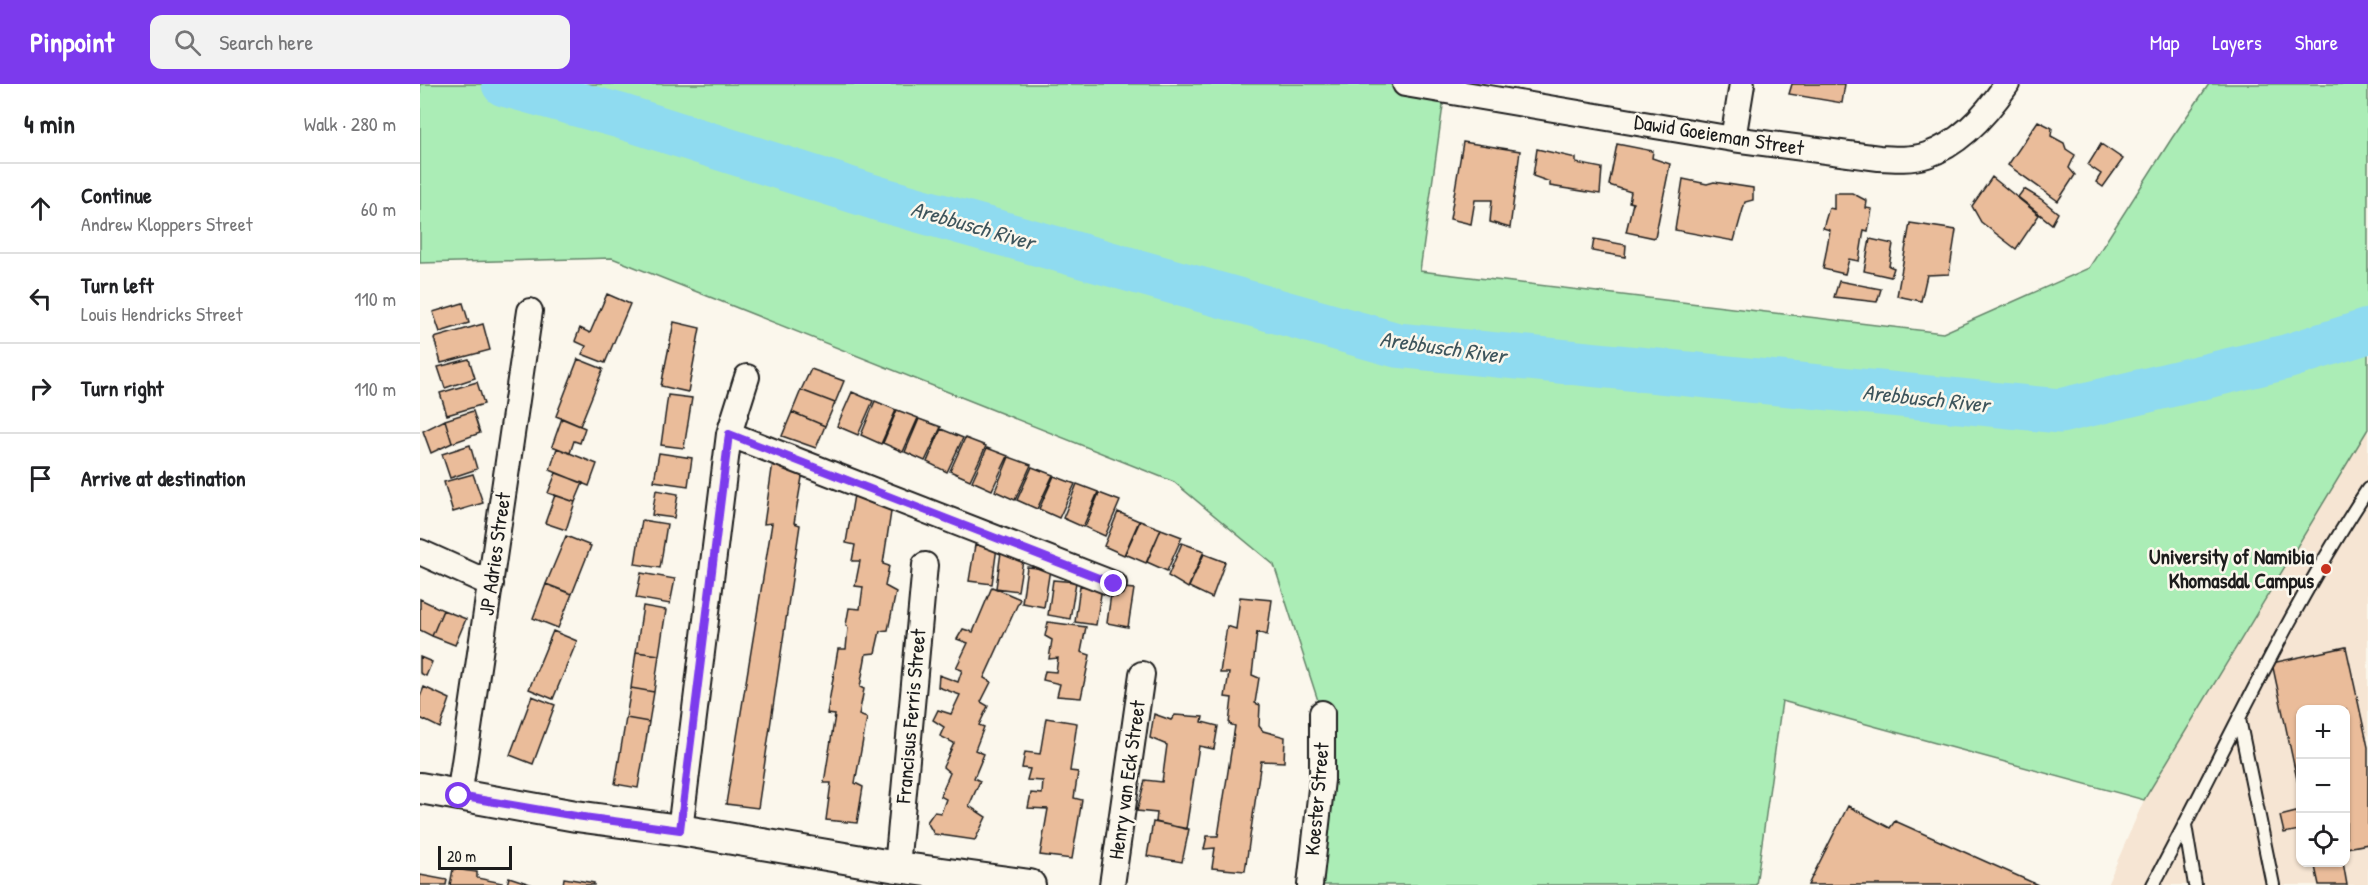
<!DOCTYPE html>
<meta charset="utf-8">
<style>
:root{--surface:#fff;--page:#f2f2f2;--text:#202124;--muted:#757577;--line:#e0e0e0;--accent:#7c3aed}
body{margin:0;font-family:"Patrick Hand",sans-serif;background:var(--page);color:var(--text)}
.controls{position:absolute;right:18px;bottom:18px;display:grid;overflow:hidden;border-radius:12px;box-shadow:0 2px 4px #0004}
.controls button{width:54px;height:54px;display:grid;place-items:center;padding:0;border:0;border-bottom:2px solid var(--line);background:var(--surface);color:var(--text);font:30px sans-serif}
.scale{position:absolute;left:18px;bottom:15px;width:74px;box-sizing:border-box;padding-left:6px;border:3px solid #1c1c1c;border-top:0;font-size:16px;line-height:21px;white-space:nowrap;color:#1c1c1c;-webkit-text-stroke:4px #fbf7ec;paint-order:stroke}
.stop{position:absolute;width:18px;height:18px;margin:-14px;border:4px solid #7c3aed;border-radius:50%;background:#fff}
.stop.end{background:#7c3aed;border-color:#fff;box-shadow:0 2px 6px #0008}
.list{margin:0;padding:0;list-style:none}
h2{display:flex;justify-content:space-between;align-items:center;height:78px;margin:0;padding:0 24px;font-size:26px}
h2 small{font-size:20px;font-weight:400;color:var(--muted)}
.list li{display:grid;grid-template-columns:39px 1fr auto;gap:18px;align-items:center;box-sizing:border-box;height:90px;padding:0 24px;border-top:2px solid var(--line)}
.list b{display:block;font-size:22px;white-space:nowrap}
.list p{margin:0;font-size:20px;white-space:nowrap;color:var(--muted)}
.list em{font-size:20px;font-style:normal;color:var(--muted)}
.icon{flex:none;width:33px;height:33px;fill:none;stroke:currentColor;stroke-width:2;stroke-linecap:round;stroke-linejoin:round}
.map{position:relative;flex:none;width:1948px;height:801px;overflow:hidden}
header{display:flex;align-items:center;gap:36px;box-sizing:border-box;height:84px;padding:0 30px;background:var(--accent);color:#fff}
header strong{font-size:28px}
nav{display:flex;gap:33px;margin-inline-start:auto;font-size:21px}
.search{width:420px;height:54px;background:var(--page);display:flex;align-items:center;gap:15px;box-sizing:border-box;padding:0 21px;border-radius:12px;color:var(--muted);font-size:22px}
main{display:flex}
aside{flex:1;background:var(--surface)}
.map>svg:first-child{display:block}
.built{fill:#f6e5d3;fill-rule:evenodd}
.green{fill:#abedb6;stroke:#648469;stroke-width:1.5}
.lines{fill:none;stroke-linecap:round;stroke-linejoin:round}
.river{stroke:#8fdbf0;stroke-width:45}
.building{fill:#eabc9a;stroke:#1c1c1c;stroke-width:1.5}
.service-casing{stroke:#1c1c1c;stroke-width:16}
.minor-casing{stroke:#1c1c1c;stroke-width:28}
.tertiary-casing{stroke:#1c1c1c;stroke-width:34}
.service{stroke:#fbf7ec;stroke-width:12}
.minor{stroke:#fbf7ec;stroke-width:24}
.tertiary{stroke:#fbf7ec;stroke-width:30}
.route{stroke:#7c3aed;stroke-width:8}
.poi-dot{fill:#c8321e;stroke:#fbf7ec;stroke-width:2}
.labels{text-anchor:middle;stroke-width:5;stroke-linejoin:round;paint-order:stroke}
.street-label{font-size:21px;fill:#1c1c1c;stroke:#fbf7ec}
.poi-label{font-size:21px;font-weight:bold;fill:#1c1c1c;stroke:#fbf7ec;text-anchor:end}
.water-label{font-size:22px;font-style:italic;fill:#3e555c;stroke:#fbf7ec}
</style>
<header>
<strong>Pinpoint</strong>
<div class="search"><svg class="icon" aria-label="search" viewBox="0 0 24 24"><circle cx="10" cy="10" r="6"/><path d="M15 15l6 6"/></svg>Search here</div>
<nav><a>Map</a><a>Layers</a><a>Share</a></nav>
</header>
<main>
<aside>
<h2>4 min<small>Walk · 280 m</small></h2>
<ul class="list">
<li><svg class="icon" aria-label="ahead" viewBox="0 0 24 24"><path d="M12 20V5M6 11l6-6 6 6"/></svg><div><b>Continue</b><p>Andrew Kloppers Street</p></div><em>60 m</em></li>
<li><svg class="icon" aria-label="left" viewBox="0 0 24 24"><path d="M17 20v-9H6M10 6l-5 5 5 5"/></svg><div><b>Turn left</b><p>Louis Hendricks Street</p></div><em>110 m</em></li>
<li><svg class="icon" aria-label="right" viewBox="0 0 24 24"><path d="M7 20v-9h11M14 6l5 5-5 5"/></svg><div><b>Turn right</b></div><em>110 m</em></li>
<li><svg class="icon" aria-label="arrive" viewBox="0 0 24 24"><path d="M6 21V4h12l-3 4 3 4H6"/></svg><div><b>Arrive at destination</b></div></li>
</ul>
</aside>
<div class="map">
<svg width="1948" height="801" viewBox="0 0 1948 801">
<rect width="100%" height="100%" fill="#fbf7ec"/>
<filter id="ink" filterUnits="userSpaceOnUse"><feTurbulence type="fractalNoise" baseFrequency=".0167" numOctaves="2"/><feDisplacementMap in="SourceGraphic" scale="12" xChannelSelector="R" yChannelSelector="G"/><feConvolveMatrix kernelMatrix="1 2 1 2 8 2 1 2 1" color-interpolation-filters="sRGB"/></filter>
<g filter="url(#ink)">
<path class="built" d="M1948,345V801H1687L1724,716ZM1880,626H1926V778H1880Z"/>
<path class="green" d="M0,0H985L1025,7L1000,187L1523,249L1669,184L1752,54L1789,0H1948V345L1724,716L1362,617L1336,801H890L902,629L854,481L754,398L192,174L0,179Z"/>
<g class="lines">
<path class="river" d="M84,0L200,32L460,115L977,261L1640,327L1866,273L1948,247"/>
</g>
<path class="building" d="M1372,0H1425L1422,19L1369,10Z
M1618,37L1632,44L1631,52L1644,59L1646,65L1655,71L1649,84L1655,91L1638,117L1588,81Z
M1043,58L1100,67L1090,144L1070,138L1072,116H1055L1051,140L1030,135Z
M1197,60L1233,67L1232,74L1250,80L1235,154L1206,148L1213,119L1209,118L1211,108L1189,101Z
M1681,60L1703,75L1683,103L1676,98L1681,90L1668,81Z
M1117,65L1156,74V79L1182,84L1180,110L1130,102V98L1113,92Z
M1572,93L1619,131L1596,165L1561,138L1552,122Z
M1263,95L1287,100L1294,98L1333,104V116L1325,118L1314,157L1255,146Z
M1604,105L1621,115L1638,129L1632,140L1598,113Z
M1414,109H1432L1447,117L1446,124L1452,125L1448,147L1444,146L1439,177L1429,175L1425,190L1403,185L1410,146L1403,144L1409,124L1414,125Z
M1490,139L1536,146L1529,190L1507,191L1501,217L1477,212Z
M1174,155L1206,161L1205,173L1172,167Z
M1450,155L1473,160L1469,182L1474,184L1471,193L1444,187Z
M1419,197L1461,205L1457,218L1414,213Z
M187,210L210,220L185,279L162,270L166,262L155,257L160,244L170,249Z
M43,219L49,239L20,248L13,228Z
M254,238L280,244L268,308L241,302Z
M63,240L70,266L21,279L14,254Z
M49,275L55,294L25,304L18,283Z
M158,275L183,285L160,342L136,332Z
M391,285L424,297L415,319L381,306Z
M57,298L64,320L27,331L20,309Z
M381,306L415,319L405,342L372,328Z
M432,308L453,317L438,351L417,342Z
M248,311L272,314L264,364L241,361Z
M455,317L476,326L461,360L441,351Z
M477,326L498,334L483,368L463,359Z
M53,327L60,349L32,359L25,336Z
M372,328L405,342L396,364L362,352Z
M142,334L165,344L160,359L154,357L150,369L132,362Z
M499,335L521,343L505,377L485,368Z
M25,336L32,359L11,369L3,347Z
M521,345L543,354L527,388L507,378Z
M545,354L566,362L550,396L530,387Z
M50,361L57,385L30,394L22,370Z
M137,364L177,380L169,402L130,386Z
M567,364L588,372L572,406L552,397Z
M239,369L272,374L268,402L234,397Z
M589,373L611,381L595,416L575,407Z
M353,378L384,382L374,439L380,441L338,724L306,720L352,439L344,440Z
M612,383L633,391L617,425L597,416Z
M136,389L163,399L155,418L128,409Z
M53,390L63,419L33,428L24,398Z
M634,392L655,400L639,434L619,425Z
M657,400L678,408L663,443L643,434Z
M435,405L473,415L463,480L469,482L465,502L476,508L468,546L460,547L455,569L446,570L440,603L444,605L439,631L447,634L435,699L443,703L437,739L406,736L411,699H404L415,631L407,630L418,565H426L428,544L426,541L429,524L440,525L443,503L435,502L440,477H432L435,461L426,459Z
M236,406L258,410L254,434L232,431Z
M679,409L700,417L685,452L665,443Z
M135,411L155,418L146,446L125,439Z
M698,428L719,437L704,471L684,462Z
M222,436L247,440L240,484L215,480Z
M720,437L741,445L726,479L705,470Z
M741,445L762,453L747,487L727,478Z
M146,452L171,462L152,510L126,500Z
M762,459L784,467L768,504L748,492Z
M555,461L577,463L572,500L549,497Z
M581,468L604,470L598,507L576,504Z
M784,470L805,478L792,514L769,503Z
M607,483L630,485L624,523L602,519Z
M221,489L255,495L250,520L216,514Z
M633,496L656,498L650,535L628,531Z
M126,500L152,510L138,544L113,534Z
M660,502L682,504L676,541L655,538Z
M572,503L600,515L564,594L571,598L561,618L568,622L559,641L564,643L555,666L564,670L554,694L560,697L549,722L566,733L555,756L514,750L507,738L514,728L521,729L526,715L520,712L530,689L523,683L534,659L520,652L524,643L513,636L518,626L531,630L540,611L518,603L519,591L538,598L542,586L536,584L548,559L537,555L543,545L553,548Z
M692,503L714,505L708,543L687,539Z
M820,513L852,516L847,551L837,548L832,591L839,594L835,619L840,621L839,642L843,647L865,653L864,678L841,677L825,787L792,784L795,764L784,765L787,752H798L815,642L809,640L812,614L805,613L809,589H800L807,542L816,545Z
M0,515L23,526L12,552L0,546Z
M223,522L246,526L239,571L216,568Z
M23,526L46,535L35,561L12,552Z
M628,538L666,543L661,568L670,571L661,614L637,612L640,600L623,596L625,587L636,588L638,574L629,575L632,556L625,552Z
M133,547L157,557L133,615L109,605Z
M1926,563L1948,663V760L1926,764V626H1880V709L1852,579Z
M216,568L239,571L234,608L211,604Z
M0,573L12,578L6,592L0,589Z
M4,603L30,615L20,644L0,634V613Z
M211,604L234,608L229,638L206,634Z
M112,612L135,621L113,680L90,671Z
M734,630L751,636L755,631L783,633L782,638L798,642L794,665L779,662L766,745L736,738L737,729L717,727L725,696L742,698L747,661L730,654Z
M206,634L229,638L218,704L195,700Z
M626,634L657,639L650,687L658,688L654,714L662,716L652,775L620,771L628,725L608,724L611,709L622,710L623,697L607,696L610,685L602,684L605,668L620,670Z
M1428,722L1470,744L1475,737L1618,801H1388Z
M1880,727V746L1864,749L1860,732Z
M733,738L769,745L762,778L727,772Z
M1894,778H1923L1927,801H1899Z
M33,785L57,788V794L82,799L81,801H30Z
M0,791L27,796L26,801H0Z
M89,793L113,801H87Z
M144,794L174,799V801H143Z"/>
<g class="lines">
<g class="service-casing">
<path id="service" d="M1819,635L1853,801
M1765,741L1775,801
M1733,801C1804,669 1865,531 1948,405"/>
</g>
<g class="minor-casing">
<path id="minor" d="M985,0L1313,55L1459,74C1475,75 1492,76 1507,71C1540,60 1568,28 1587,0
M1313,55L1322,0
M309,350L694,500
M0,468L71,500
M39,713L110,227
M260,746L309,350L327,293
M477,783L505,481
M692,801L722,590
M890,801L902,696V629"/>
</g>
<g class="tertiary-casing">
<path id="tertiary" d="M0,704L156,732L260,746L477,783L610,801"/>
</g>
<use href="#service" class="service"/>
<use href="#minor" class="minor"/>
<use href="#tertiary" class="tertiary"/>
</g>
</g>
<g class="lines" filter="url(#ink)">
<path class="route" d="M39,712L156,732L260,746L309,350L694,500"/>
</g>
<circle class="poi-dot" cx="1906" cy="485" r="6"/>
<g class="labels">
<g class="street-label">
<text transform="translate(1299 51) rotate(9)" y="7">Dawid Goeieman Street</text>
<text transform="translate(75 470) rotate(-82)" y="7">JP Adries Street</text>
<text transform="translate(491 632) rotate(-85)" y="7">Francisus Ferris Street</text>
<text transform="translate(707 696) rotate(-82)" y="7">Henry van Eck Street</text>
<text transform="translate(897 715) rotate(-85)" y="7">Koester Street</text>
</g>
<g class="poi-label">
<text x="1894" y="480">University of Namibia<tspan x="1894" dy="24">Khomasdal Campus</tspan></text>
</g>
<g class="water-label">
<text transform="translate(553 141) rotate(16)" y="8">Arebbusch River</text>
<text transform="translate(1023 263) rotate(8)" y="8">Arebbusch River</text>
<text transform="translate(1506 314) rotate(6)" y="8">Arebbusch River</text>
</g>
</g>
</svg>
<div class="controls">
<button>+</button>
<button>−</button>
<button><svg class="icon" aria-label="locate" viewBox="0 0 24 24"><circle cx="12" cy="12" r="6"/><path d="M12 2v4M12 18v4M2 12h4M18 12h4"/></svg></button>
</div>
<div class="scale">20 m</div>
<div class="stop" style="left:39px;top:712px"></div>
<div class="stop end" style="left:694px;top:500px"></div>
</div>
</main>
